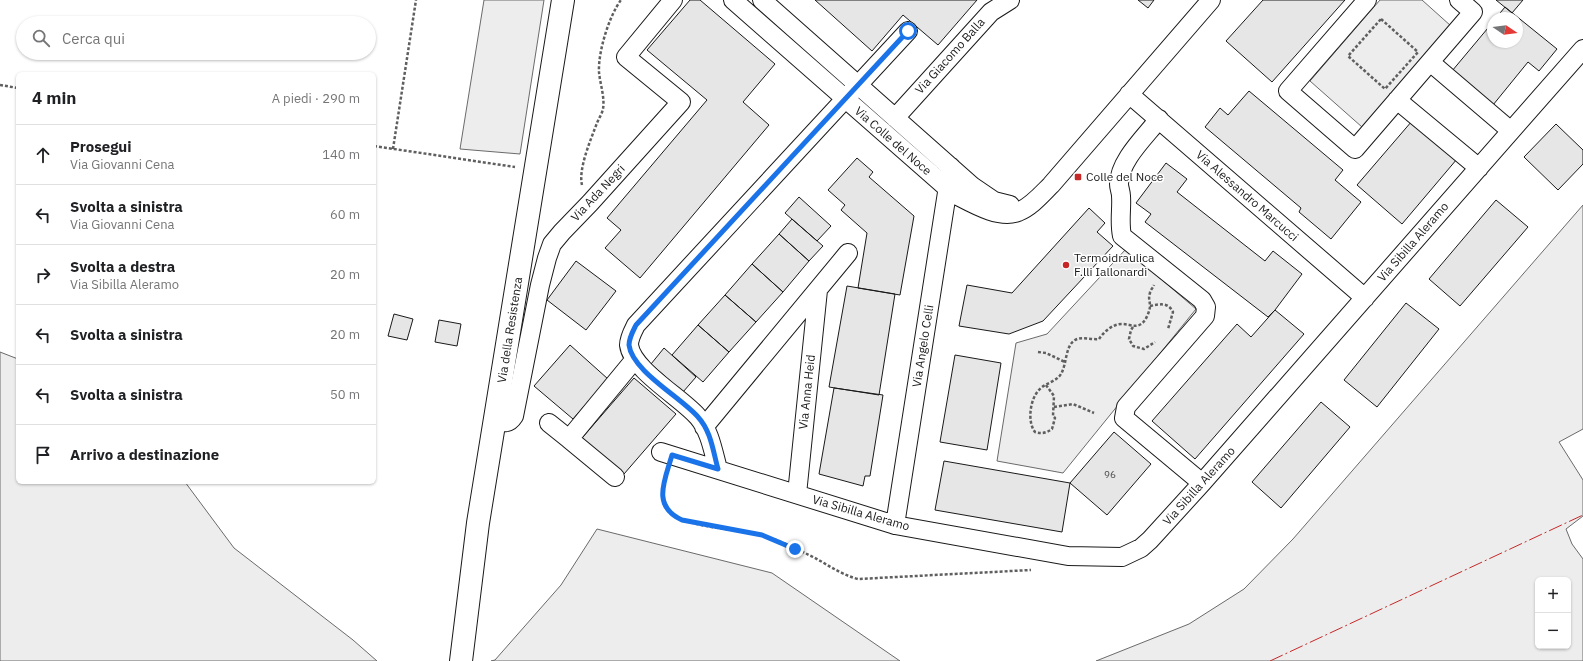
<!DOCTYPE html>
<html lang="it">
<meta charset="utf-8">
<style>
:root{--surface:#fff;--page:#f2f2f2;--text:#202124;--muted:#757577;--line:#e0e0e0}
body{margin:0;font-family:"IBM Plex Sans",sans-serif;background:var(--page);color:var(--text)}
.controls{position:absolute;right:12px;bottom:12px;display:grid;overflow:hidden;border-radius:6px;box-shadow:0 1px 3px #0004}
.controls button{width:36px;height:36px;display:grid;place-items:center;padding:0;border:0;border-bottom:1px solid var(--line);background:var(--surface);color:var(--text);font:20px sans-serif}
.compass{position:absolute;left:1487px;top:12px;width:36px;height:36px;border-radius:50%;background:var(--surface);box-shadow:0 1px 3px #0004;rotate:103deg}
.stop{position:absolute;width:12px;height:12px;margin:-9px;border:3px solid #1a73e8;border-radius:50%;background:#fff}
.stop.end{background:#1a73e8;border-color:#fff;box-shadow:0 1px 4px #0008}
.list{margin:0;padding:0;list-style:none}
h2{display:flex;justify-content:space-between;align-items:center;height:52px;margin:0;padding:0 16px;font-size:17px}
h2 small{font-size:13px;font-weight:400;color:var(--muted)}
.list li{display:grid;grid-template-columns:26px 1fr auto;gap:12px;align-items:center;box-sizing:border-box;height:60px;padding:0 16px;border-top:1px solid var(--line)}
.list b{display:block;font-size:15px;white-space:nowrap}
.list p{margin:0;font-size:13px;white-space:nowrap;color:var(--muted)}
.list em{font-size:13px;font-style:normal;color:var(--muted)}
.icon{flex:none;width:22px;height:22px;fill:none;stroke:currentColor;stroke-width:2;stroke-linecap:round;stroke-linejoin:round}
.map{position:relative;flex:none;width:1583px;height:661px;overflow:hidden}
.search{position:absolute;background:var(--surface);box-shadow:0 1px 3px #0004;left:16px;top:16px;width:360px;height:44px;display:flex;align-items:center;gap:10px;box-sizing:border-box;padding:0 14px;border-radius:22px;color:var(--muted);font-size:15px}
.panel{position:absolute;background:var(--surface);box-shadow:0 1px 3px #0004;left:16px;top:72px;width:360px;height:412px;border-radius:6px}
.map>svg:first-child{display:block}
.built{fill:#ededed;stroke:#6a6a6a;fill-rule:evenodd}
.building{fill:#e6e6e6;stroke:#1a1a1a}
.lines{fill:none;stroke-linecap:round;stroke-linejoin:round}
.minor-casing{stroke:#1a1a1a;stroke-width:20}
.tertiary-casing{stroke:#1a1a1a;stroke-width:24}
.path{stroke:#5f5f5f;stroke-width:2.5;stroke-dasharray:3 2;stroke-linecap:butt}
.minor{stroke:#fff;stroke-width:18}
.tertiary{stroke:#fff;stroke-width:22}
.power{stroke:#c62828;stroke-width:1;stroke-dasharray:14 3 2 3;stroke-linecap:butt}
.route{stroke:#1a73e8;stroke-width:5}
.poi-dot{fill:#c62828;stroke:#fff;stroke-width:1.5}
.labels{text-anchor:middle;stroke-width:3;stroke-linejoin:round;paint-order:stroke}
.number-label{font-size:10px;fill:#4d4d4d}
.street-label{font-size:12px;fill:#1a1a1a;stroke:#fff}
.poi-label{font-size:12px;fill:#1a1a1a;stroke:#fff;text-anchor:start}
</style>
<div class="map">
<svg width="1583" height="661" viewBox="0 0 1583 661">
<rect width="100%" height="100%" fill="#fff"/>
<path class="built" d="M484,0H544L520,154L460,149Z
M1380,0H1422L1451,26L1362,127L1310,81Z
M1583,205V429L1559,442L1583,480V516L1566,529L1572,544L1583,559V661H1096L1189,624L1244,589L1293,539ZM1538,580H1568V646H1538Z
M1126,249L1196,309L1063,473L997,461L1016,343L1047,334Z
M0,352L18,359V482H185L234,548L353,640L377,661H0Z
M597,529L772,573L900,661H491L495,660L561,585Z"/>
<path class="building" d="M690,0H700L775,64L743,102L769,125L640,278L605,248L621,230L607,218L707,100L647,50Z
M815,0H977L938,45L903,15L872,51Z
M1138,0H1154L1148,8Z
M1263,0H1345L1272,82L1226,41Z
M1496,0H1523L1512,13Z
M1505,7L1557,49L1539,71L1528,62L1493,105L1452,71L1493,22V42H1517V18H1496Z
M1249,91L1343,170L1335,180L1361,202L1331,239L1299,212L1301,208L1205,127L1220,108L1228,115Z
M1412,121L1457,159L1402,224L1357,185Z
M1556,124L1583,150V164L1558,190L1524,157Z
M857,158L873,172L869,177L914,216L900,295L858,288L867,233L841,210L845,205L828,190Z
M1166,163L1187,179L1177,192L1265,261L1273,251L1302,274L1275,310L1268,317L1145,222L1151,214L1136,203Z
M799,197L831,226L817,241L785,213Z
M1496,200L1528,227L1460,306L1429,279Z
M1089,208L1105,223L1097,232L1113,246L1043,321L1009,334L959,326L967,285L1012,293Z
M792,219L823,246L809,261L779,234Z
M779,234L809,261L783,292L752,264Z
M576,261L616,291L586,330L547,300Z
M752,264L783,292L756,322L725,295Z
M847,286L895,294L879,395L829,387Z
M725,295L756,322L729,352L698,325Z
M1406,303L1439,329L1377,407L1344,380Z
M1275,310L1304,334L1195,459L1152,421L1237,324L1251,337Z
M394,314L413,319L407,340L388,336Z
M439,320L461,324L457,346L435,342Z
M698,325L729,352L703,382L672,355Z
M570,345L608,379L573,419L534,386Z
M664,348L696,377L683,392L651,364Z
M955,355L1001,363L987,450L940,442Z
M634,378L676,414L624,474L582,438Z
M834,388L883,395L870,476H865L863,486L819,474Z
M1321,402L1350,427L1281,508L1252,482Z
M1114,432L1151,464L1107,515L1070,483Z
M944,461L1070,483L1062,532L935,510Z"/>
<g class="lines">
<g class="minor-casing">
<path id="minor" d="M733,0L954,194C970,202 999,220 1018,212C1031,207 1042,194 1051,185L1211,0
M762,0L972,186L994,201L1010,205
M1367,0L1288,91L1355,149L1473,12L1459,0
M1430,62L1511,131
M1129,94L1365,298
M1397,100L1479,168
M895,118L991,12L1010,0
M1159,119C1145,137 1119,161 1119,184C1119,188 1121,192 1121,196C1122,209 1119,222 1122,236L1202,300L1206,307L1205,316L1126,407L1124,418L1202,483
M495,421C504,423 509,424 514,416L540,285L547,258L552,244L562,232L590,203L681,102L626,57L673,0
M549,423L569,439
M704,427L848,253
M661,452L895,525L1068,556L1122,557L1141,548L1150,540L1202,483L1583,49
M718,469C713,451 710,431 698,417C682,398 632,370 629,345C629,338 633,331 636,325L908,31
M615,477L569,439L635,359
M797,494L818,290
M895,525L951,167"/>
</g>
<g class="tertiary-casing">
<path id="tertiary" d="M461,661L478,523L563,0"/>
</g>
<path class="path" d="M1381,19L1418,52L1385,89L1348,56Z
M0,85L18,88
M374,146L515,167
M393,149L416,0
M582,185C578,169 591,139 597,123C599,118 602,114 603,109C605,97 600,84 599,72C598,52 609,16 621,0
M1150,306C1160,304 1168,302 1173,312L1168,329
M1133,327L1131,330L1129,339L1133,346L1144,349L1155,342
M1038,352L1046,353L1065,362
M1046,385L1054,396L1053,416L1055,418L1052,429C1046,433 1042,434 1035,432C1027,422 1030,399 1039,390C1045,383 1056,382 1061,374C1067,364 1065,346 1075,340C1082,336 1091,340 1099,339C1104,332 1112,324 1122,324C1131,324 1138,330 1145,320C1147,317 1150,310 1150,306C1150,301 1148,298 1150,293C1150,290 1153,288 1154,285
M1054,407L1073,404L1094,413
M667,473C664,485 658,500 668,510C686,529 736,528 761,535C776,539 795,548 809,555C826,563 839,574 858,579L1031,570"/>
<use href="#minor" class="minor"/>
<use href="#tertiary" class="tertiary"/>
<path class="power" d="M1270,661L1583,515"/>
</g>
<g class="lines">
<path class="route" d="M795,549L762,535L682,520C651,506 665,480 672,455L718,469C713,451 711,431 698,417C682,398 632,371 629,345C629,338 633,331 636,325L908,31"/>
</g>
<g class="poi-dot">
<rect x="1074" y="173" width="8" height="8" rx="2"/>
<circle cx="1066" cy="265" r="4"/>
</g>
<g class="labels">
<g class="number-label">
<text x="1110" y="478">96</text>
</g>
<g class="street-label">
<text transform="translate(950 56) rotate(-48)" y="4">Via Giacomo Balla</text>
<text transform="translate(893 141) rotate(41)" y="4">Via Colle del Noce</text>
<text transform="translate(598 193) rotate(-47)" y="4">Via Ada Negri</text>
<text transform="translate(1247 196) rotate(41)" y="4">Via Alessandro Marcucci</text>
<text transform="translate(1413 242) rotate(-49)" y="4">Via Sibilla Aleramo</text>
<text transform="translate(510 330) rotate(-81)" y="4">Via della Resistenza</text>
<text transform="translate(923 346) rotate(-81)" y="4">Via Angelo Celli</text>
<text transform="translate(807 392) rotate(-84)" y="4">Via Anna Heid</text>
<text transform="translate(1199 486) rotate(-48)" y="4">Via Sibilla Aleramo</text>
<text transform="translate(861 513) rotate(16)" y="4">Via Sibilla Aleramo</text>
</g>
<g class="poi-label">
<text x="1086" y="181">Colle del Noce</text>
<text x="1074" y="262">Termoidraulica<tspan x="1074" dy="14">F.lli Iallonardi</tspan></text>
</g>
</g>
</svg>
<div class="controls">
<button>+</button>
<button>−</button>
</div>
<svg class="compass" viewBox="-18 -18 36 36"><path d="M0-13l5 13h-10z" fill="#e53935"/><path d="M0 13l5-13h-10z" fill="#757577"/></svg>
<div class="stop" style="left:908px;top:31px"></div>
<div class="stop end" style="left:795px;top:549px"></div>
<div class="search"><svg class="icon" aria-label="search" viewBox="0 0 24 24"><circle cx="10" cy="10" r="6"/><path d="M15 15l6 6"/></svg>Cerca qui</div>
<section class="panel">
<h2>4 min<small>A piedi · 290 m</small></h2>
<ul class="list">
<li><svg class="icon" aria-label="ahead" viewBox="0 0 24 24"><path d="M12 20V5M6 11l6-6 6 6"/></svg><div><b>Prosegui</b><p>Via Giovanni Cena</p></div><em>140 m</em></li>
<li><svg class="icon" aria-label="left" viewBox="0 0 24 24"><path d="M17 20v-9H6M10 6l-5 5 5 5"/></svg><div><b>Svolta a sinistra</b><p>Via Giovanni Cena</p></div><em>60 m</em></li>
<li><svg class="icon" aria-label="right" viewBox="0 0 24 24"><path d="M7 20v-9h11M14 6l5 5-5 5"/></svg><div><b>Svolta a destra</b><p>Via Sibilla Aleramo</p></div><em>20 m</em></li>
<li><svg class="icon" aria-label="left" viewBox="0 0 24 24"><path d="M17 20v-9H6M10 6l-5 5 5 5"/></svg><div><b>Svolta a sinistra</b></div><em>20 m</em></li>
<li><svg class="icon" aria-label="left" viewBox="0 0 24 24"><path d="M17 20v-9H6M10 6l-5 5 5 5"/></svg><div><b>Svolta a sinistra</b></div><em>50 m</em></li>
<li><svg class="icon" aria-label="arrive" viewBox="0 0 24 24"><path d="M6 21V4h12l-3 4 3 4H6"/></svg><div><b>Arrivo a destinazione</b></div></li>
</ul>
</section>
</div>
